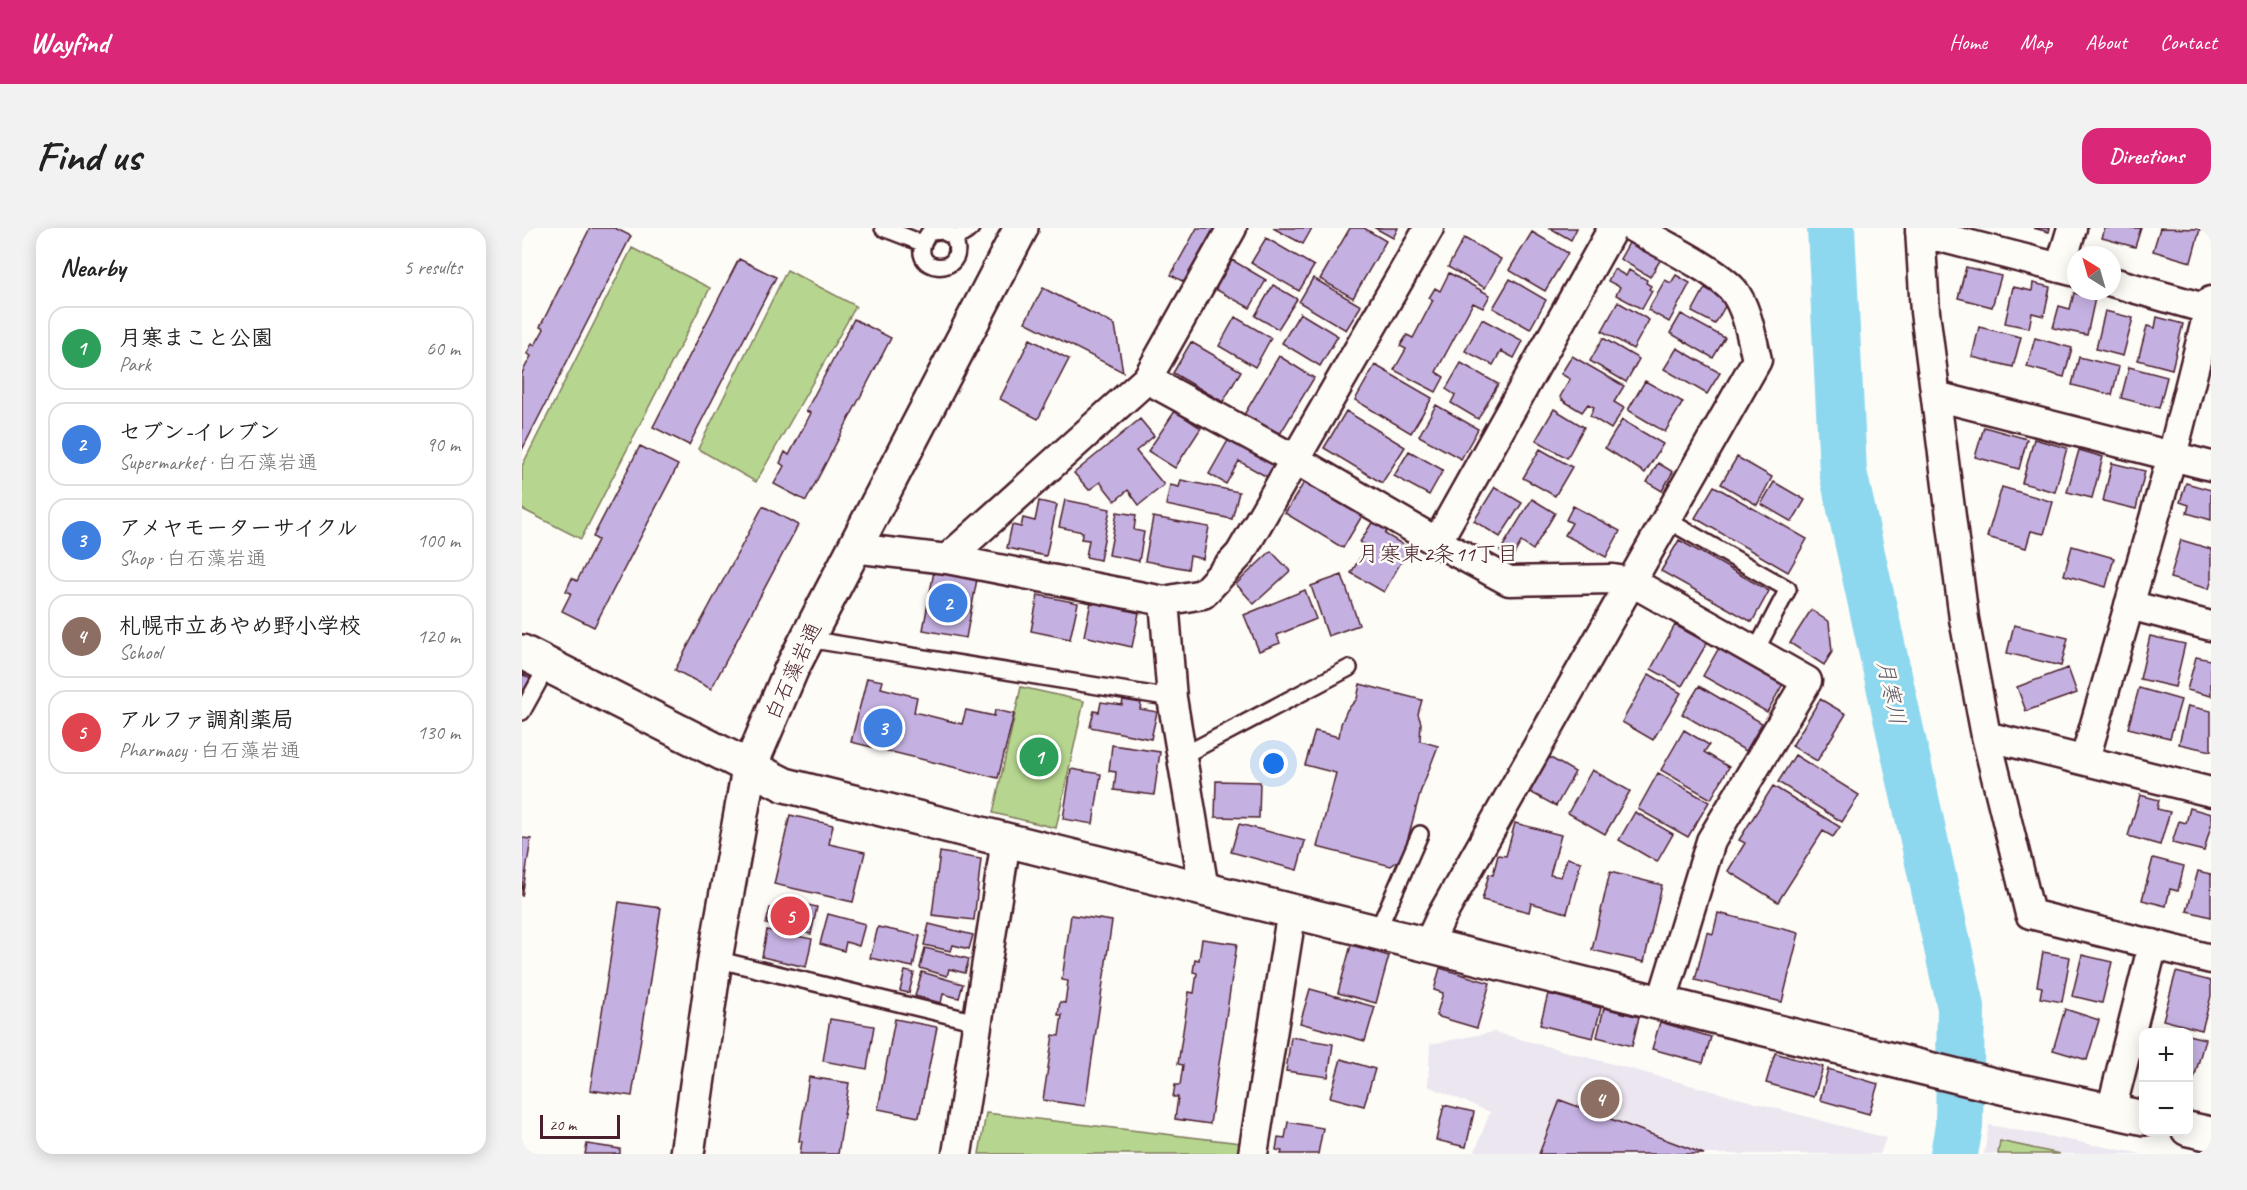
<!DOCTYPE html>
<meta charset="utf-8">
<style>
:root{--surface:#fff;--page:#f2f2f2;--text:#222;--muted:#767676;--line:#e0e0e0;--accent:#db2777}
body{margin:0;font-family:Caveat,"Klee One",sans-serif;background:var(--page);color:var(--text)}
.controls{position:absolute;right:18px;bottom:18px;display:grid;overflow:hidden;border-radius:12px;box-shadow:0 3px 15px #0003}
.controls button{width:54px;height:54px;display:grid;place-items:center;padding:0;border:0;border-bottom:2px solid var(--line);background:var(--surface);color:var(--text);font:30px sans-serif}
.compass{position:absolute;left:1545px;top:18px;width:54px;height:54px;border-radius:50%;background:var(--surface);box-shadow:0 3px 15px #0003;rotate:323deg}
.scale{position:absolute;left:18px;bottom:15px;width:80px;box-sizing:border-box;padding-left:6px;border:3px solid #4a1f2b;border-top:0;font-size:16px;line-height:21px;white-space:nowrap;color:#4a1f2b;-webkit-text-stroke:4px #fdfcf7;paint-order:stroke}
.you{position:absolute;left:752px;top:536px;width:21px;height:21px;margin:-15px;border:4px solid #fff;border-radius:50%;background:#1a73e8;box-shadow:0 0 0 9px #1a73e833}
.badge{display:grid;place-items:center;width:39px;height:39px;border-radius:50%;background:var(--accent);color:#fff;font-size:20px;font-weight:700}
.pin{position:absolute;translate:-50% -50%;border:3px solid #fff;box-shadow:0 2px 6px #0006}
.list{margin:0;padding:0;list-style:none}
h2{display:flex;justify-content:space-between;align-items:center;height:78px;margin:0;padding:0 24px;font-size:26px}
h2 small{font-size:20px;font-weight:400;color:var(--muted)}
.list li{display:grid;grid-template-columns:39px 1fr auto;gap:18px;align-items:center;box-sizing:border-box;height:84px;margin:0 12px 12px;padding:0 12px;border:2px solid var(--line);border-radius:18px}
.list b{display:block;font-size:22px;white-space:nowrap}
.list p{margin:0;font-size:20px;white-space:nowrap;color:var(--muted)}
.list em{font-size:20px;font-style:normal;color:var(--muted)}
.map{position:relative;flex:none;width:1689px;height:926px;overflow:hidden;border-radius:18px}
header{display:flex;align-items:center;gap:36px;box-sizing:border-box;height:84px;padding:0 30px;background:var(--accent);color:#fff}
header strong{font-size:28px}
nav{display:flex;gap:33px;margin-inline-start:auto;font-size:21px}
.intro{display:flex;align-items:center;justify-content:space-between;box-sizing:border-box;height:144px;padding:0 36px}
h1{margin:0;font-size:42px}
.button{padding:15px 27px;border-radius:18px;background:var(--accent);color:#fff;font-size:21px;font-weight:700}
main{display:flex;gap:36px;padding:0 36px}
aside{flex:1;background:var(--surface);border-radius:18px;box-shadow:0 3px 15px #0003}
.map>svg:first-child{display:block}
.built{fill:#ece6f0}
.green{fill:#b6d68f;stroke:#807a5d;stroke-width:1.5}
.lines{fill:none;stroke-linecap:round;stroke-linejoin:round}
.river{stroke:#8ed8ef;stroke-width:48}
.building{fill:#c5b1e1;stroke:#4a1f2b;stroke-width:1.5}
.lane-casing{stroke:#4a1f2b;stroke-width:20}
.street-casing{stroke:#4a1f2b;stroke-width:33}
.secondary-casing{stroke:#4a1f2b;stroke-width:38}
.lane{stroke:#fdfcf7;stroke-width:15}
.street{stroke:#fdfcf7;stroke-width:28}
.secondary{stroke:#fdfcf7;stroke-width:33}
.labels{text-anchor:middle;stroke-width:5;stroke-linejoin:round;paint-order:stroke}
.street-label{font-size:21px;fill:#4a1f2b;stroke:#fdfcf7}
.neighbourhood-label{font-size:22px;fill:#4a1f2b;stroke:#fdfcf7}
.water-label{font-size:22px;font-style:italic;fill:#5e5666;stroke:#fdfcf7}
</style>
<header>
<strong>Wayfind</strong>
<nav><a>Home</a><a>Map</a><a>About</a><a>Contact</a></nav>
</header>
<div class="intro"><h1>Find us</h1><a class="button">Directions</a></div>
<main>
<aside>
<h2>Nearby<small>5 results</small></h2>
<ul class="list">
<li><span class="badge" style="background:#2e9e5b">1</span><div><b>月寒まこと公園</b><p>Park</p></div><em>60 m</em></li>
<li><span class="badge" style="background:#3f7fe0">2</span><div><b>セブン-イレブン</b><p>Supermarket · 白石藻岩通</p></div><em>90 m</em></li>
<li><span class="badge" style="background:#3f7fe0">3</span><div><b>アメヤモーターサイクル</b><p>Shop · 白石藻岩通</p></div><em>100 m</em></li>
<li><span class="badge" style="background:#8d6e63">4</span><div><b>札幌市立あやめ野小学校</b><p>School</p></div><em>120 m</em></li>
<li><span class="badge" style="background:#e0444e">5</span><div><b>アルファ調剤薬局</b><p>Pharmacy · 白石藻岩通</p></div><em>130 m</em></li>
</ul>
</aside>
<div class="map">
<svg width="1689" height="926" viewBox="0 0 1689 926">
<rect width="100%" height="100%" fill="#fdfcf7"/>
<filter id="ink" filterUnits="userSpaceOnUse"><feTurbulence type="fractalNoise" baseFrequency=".0167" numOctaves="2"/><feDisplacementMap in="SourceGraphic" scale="12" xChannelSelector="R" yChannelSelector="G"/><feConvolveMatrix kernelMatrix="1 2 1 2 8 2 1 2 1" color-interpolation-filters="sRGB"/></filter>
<g filter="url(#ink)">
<path class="built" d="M972,804L1364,910L1358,926H952L968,884L906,858L908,816Z
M1467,897L1620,926H1462Z"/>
<path class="green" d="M110,20L188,60L59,311L0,281V238Z
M265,42L334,78L234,254L176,221Z
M499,459L562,473L534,600L471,585Z
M464,885L719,915L717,926H457Z
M1478,913L1538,926H1476Z"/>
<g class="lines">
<path class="river" d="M1309,0L1321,244L1439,779L1437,898L1432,926"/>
</g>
<path class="building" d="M68,0H93L109,8L0,222V145L9,128L5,126L10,115L13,117L22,101L18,99Z
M675,0H692L662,54L649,47Z
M751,0H790L781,16Z
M828,0H842L864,13L831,70L798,51Z
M853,0H876L871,10Z
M1028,0H1055L1049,12Z
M1511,0H1528L1527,4Z
M1583,0H1619L1613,19L1580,10Z
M1638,0L1678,1L1669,34L1631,23Z
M1010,4L1046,25L1023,63L987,42Z
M1111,8L1142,26L1128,49L1098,31Z
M744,10L792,38L777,63L729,35Z
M942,10L979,31L963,60L926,39Z
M217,31L254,49L167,217L131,199Z
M710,32L744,52L728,80L693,61Z
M1444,39L1479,48L1470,79L1436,70Z
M1092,41L1104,48L1107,42L1125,52L1124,55L1129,58L1127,61L1130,63L1120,81L1094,67L1098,59L1086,53Z
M927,45L968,67L961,80L951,75L914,144L922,149L914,164L872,142L884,121L878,118L885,107L891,110L911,72L907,70L913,60L918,63Z
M1154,47L1168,55L1147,94L1126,82L1143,52L1149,55Z
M791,50L839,78L824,102L777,74Z
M988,51L1024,72L1008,101L971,80Z
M1511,55L1528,59L1522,88L1510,85L1507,100L1483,95L1491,59L1510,63Z
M751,57L775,71L756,101L733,88Z
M521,60L593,97L601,144L503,94Z
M1183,60L1206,73L1193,96L1170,84Z
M1552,65L1573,70L1565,107L1531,100L1537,78L1548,81Z
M1096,74L1127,92L1111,121L1080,103Z
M1583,83L1611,90L1601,128L1574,121Z
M778,85L816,108L798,138L760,115Z
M1159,86L1203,110L1191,130L1148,105Z
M713,89L749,110L733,139L697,118Z
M1635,89L1661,96L1650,141L1616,132L1625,98L1633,100Z
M332,91L369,110L284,273L252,256L262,238L258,235L263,224L267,227L289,185L284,183Z
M960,91L1001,113L992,130L979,123L971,137L943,123Z
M1457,99L1499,109L1491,139L1450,129Z
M1081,110L1117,131L1104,154L1068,133Z
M1513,110L1550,120L1542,149L1505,139Z
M508,111L547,131L516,191L478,171Z
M669,114L719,143L701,174L651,145Z
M1155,120L1198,145L1185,166L1142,141Z
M757,128L792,150L755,211L720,190Z
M1050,128L1102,158L1092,174L1102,180L1089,201L1068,188L1072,179L1066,176L1060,184L1040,172L1041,171L1038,169L1048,151L1039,146Z
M1557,129L1597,139L1590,167L1550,157Z
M939,135L976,156L956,191L929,175L933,167L924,161Z
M853,137L910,170L889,205L833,172Z
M1607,139L1645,149L1637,180L1599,170Z
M1123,153L1161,174L1143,204L1106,182Z
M914,177L956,201L939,231L897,208Z
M1032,181L1062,199L1045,230L1014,212Z
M653,183L679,200L653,240L626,223Z
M824,183L883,219L860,255L802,220Z
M618,191L632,208L614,223L642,257L617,277L606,262L593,273L578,254L567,262L552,245Z
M1100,192L1141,216L1123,245L1083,220Z
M1462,199L1505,211L1497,241L1453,229Z
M708,209L753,236L745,249L717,233L704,256L687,246Z
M1512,211L1545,220L1533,264L1500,255Z
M118,218L156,237L72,399L40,383L49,365L44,363L50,350L55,353L76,312L71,309Z
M1018,221L1050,239L1033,268L1001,250Z
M1557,222L1581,229L1570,270L1545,264Z
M887,223L921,242L907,267L872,248Z
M1215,229L1250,249L1235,277L1199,256Z
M1136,235L1151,244L1140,263L1125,254Z
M1590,235L1623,243L1614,281L1581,273Z
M659,252L717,264L710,291L644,277L648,257L657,259Z
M783,253L840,288L821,320L763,285Z
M1252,254L1283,272L1270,294L1239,276Z
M1664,255L1689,262V292L1665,285L1667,277L1658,274Z
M1192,258L1285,311L1266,344L1173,290Z
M973,259L1000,275L978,309L952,293Z
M1480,259L1531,274L1522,306L1509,303L1504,320L1465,309Z
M1010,271L1033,285L1011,322L999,314L990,330L978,323Z
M543,272L588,281L578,332L564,329L567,312L559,311L561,304L537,299Z
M517,273L535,277L524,328L485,320L490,297L499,299L501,290L513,293Z
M241,278L276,297L189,461L153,442Z
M1051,278L1098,303L1084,329L1043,307L1050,295L1044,292Z
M595,284L614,287L612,302L622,304L617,333L587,327Z
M631,289L687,299L681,331L668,328L666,341L623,333Z
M851,293L866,301L863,306L887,320L862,364L829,345L845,318L838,314Z
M1157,312L1247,363L1230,394L1139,343Z
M1659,312L1689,321V354L1687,361L1648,350Z
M1550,318L1592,330L1584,359L1542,347Z
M749,323L768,343L732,376L714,356Z
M412,343L455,351L444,410L401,402Z
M820,347L837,397L806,408L789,358Z
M783,362L794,391L755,407L758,415L737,423L722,387Z
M516,367L556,375L548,411L509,403Z
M569,374L617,385L610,419L562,408Z
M1289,382L1307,394L1310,424L1302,437L1268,415Z
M1153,397L1185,415L1160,458L1129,441Z
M1492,397L1546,410L1539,438L1485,425Z
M1628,408L1663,416L1653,459L1618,451Z
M1198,418L1262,454L1245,484L1181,448Z
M1674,429L1689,432V468L1665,462Z
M1546,440L1555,465L1504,483L1495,459Z
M0,446L9,451L0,469Z
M1127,446L1159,465L1131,512L1100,494Z
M345,450L361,453L359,460L395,469L392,484L440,496L444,482L472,488L473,482L492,486L476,550L329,514Z
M838,456L900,472L896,486L899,495L898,513L916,518L898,565L881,629L869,638L795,619L814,545L783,537L793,503L817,509L819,496L825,482L835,471Z
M1177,458L1240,495L1224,523L1160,486Z
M1617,460L1659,472L1648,510L1606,500Z
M1298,471L1324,486L1295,533L1270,518Z
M601,472L619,475L618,481L635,484L629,511L568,499L572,483L577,484L579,474L600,477Z
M1666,478L1689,483V523L1657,516Z
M1162,502L1187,517L1182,524L1207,539L1189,571L1139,542Z
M590,517L638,524L632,567L592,562L594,544L587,543Z
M1273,527L1337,567L1320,594L1256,554Z
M1027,529L1053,544L1034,578L1008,564Z
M549,541L579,546L571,596L541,591Z
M1070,542L1108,563L1083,606L1046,585Z
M1136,545L1187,574L1166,609L1116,581Z
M694,553L738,554L737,590L693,589Z
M1251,558L1318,599L1311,609L1301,603L1256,674L1206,643L1223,615L1217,612Z
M1618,567L1637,572L1635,581L1648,584L1638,617L1606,608Z
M1668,580L1689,586V598L1682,623L1650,615L1657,593L1664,595Z
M1113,584L1151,606L1135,634L1097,612Z
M268,587L311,597L307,616L343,624L331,674L252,656Z
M993,595L1039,607L1028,647L1039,649L1045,630L1059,634L1045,685L1009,675L1007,684L960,672L967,646L971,647L976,627L984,628Z
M717,596L783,613L775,642L709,624Z
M0,610L9,611L0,669Z
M418,624L459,631L452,692L410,687Z
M1631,630L1662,638L1656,663L1648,661L1644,678L1620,672Z
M1676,643L1689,646V689L1665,683Z
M1088,644L1140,657L1122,734L1070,722Z
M258,671L295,679L289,706L244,696L248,680L255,681Z
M97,674L139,680L110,868L68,862Z
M1196,685L1277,705L1260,774L1173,752L1185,704L1191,706Z
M306,686L343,696L337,718L324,714L322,723L298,716Z
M549,687L590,693L563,878L521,872L531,807L537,808L540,787H536L538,774L543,775L546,753L540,752Z
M407,696L451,707L447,721L431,717L429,723L402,717Z
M356,699L398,708L391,739L348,730Z
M245,702L290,711L284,739L240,729Z
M680,711L715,716L688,896L653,891L656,869H651L653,857H658L661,837L656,836L667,764L672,765L675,745L671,744L673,731L677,732Z
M829,717L867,728L854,775L816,765Z
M403,720L447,731L443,745L427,741L425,748L398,740Z
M1521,724L1548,729L1540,774L1518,770L1520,759L1515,758Z
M1560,727L1590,734L1580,775L1550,768Z
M918,740L968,755L955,800L914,788L921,765L912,762Z
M383,743L392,745L387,765L378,763Z
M400,744L441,756L437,770L421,766L419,775L393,768Z
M1654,744L1689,753V768L1680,802L1641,792Z
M788,761L853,779L843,813L778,795Z
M1026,766L1079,780L1071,810L1018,797Z
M1082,780L1117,789L1110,818L1075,809Z
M1543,781L1577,792L1565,832L1531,822Z
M308,791L352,798L345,841L301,833Z
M373,791L415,799L397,889L356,881Z
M1138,794L1189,809L1181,835L1130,821Z
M1666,807L1683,811L1672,851L1666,849Z
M769,809L811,816L806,849L764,843Z
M1253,825L1301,839L1292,869L1244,855Z
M819,831L853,841L842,878L808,869Z
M1306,841L1356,856L1347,886L1298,872Z
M287,849L327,855L316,926H278L280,913H277Z
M1038,872L1182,926H1017Z
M922,877L952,884L944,919L914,912Z
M766,894L801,900L796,926H759L760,923L754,922L756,909L763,910Z
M65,916L98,921V926H63Z"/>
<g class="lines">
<g class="lane-casing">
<path id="lane" d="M361,0L400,15
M420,2L407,5C377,46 452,52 431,8
M422,4C433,11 441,8 449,0
M1145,292L1266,361L1233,424
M285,411L650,470
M0,484L26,437
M660,528L827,440
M855,704L898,606
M193,731L455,794"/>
</g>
<g class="street-casing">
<path id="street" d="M1398,0L1403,84L1442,391L1464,508L1508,686L1689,731
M1398,4L1554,44
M1538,40L1550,0
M1590,54L1689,82
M625,151L774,232L915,314L987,353L1091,351L1110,354L1285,453L1189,613L1139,776
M1414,168L1689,238
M915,314L1091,0
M331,320L425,331L642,373L681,366L718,326L907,0
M425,331L625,151L710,0
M642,373L650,470L682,661
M1607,377L1689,398
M1464,508L1689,564
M1563,531L1650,228L1689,73
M906,717L919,689L1235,132C1230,111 1225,79 1211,62C1192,41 1138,15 1112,0
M1589,883L1631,716
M435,926L484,612
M731,926L770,682"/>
</g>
<g class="secondary-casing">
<path id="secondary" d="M0,424L263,557L1219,795L1484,860L1622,890
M1666,901L1689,906
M165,926L193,731L227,541L269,442L285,411L499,0"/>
</g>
<use href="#lane" class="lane"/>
<use href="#street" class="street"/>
<use href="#secondary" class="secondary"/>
</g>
</g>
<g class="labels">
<g class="street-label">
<text transform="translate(271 443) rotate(-65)" y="7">白石藻岩通</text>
</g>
<g class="neighbourhood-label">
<text x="916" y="333">月寒東2条11丁目</text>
</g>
<g class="water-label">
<text transform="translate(1370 464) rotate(78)" y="8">月寒川</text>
</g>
</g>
</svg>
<div class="controls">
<button>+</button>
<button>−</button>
</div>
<svg class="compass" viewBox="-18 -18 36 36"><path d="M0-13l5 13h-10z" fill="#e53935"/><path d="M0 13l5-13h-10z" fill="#767676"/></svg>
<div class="scale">20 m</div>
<div class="you"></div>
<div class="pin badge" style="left:517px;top:529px;background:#2e9e5b">1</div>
<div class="pin badge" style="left:426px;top:375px;background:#3f7fe0">2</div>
<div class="pin badge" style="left:361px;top:500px;background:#3f7fe0">3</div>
<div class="pin badge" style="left:1078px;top:871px;background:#8d6e63">4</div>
<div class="pin badge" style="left:268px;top:688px;background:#e0444e">5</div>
</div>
</main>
